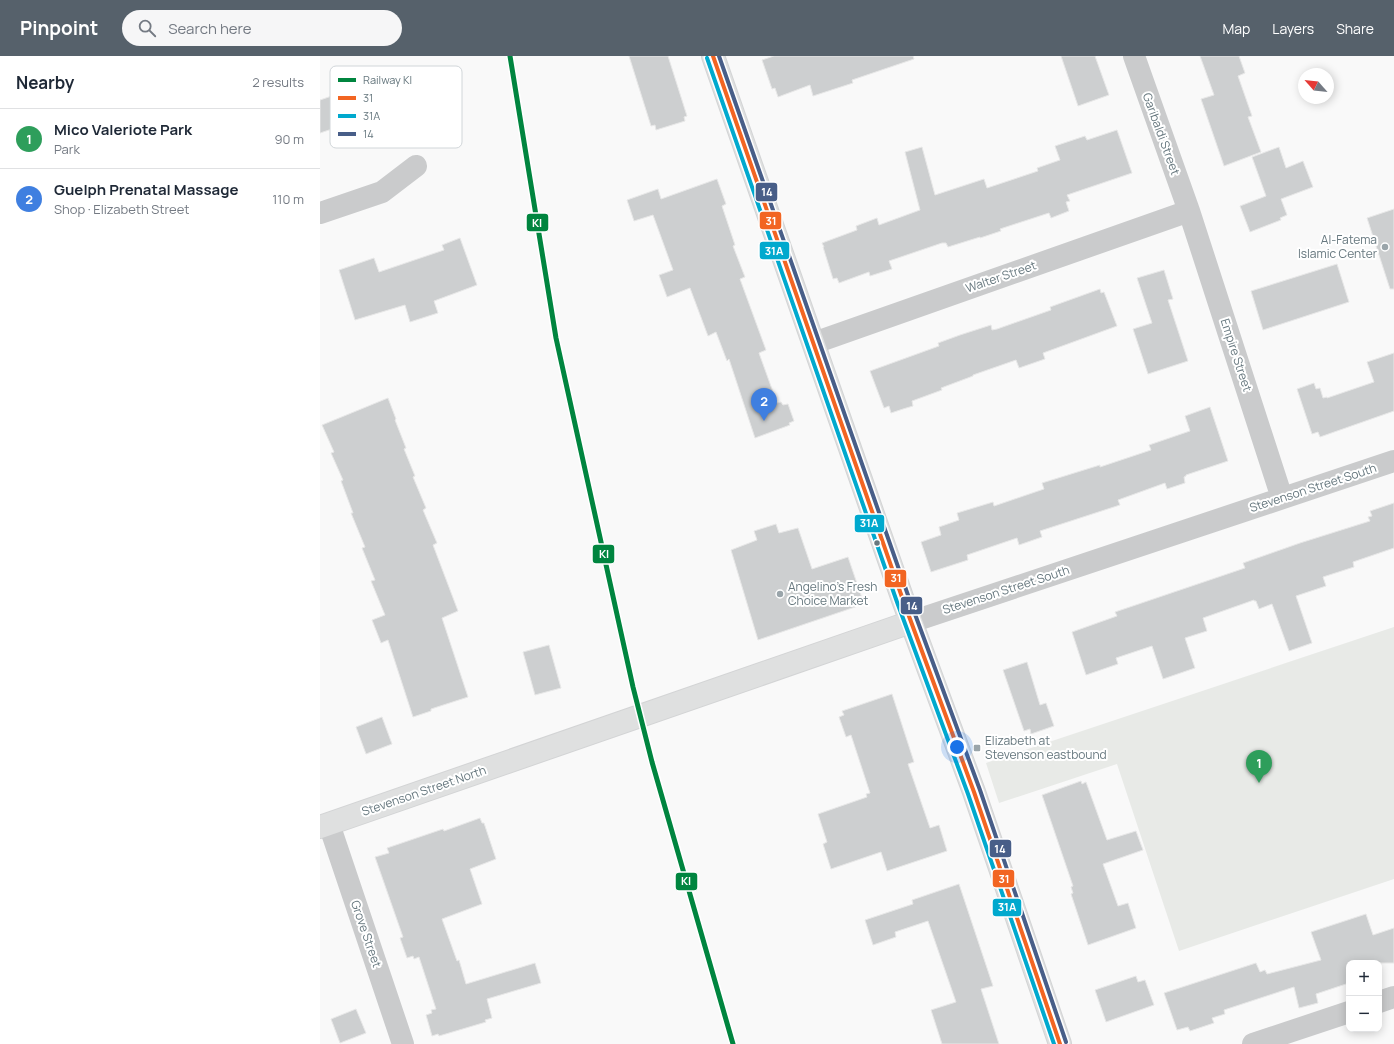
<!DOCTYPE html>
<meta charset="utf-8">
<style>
:root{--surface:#fff;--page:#f6f6f7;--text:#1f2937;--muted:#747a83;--line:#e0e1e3;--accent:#56616b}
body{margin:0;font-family:Manrope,sans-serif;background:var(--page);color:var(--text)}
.controls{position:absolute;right:12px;bottom:12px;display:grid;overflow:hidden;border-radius:8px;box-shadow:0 2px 10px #0003}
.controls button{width:36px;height:36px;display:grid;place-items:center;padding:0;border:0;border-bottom:1px solid var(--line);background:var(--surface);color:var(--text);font:20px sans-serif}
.compass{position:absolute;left:978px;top:12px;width:36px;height:36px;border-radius:50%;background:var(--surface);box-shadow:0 2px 10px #0003;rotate:297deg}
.you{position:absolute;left:637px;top:691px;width:14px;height:14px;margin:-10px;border:3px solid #fff;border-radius:50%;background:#1a73e8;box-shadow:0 0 0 6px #1a73e833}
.badge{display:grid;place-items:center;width:26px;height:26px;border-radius:50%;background:var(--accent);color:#fff;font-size:13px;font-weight:700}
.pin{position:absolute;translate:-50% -33px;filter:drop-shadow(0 1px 2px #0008)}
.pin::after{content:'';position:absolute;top:21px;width:14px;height:12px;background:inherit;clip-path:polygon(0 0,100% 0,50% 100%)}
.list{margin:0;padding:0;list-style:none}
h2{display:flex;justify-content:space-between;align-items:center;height:52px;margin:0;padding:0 16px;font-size:17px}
h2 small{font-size:13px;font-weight:400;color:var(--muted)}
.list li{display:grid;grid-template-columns:26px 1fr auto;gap:12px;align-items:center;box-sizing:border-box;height:60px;padding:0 16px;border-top:1px solid var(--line)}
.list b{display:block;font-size:15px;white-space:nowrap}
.list p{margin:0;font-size:13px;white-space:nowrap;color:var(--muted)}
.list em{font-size:13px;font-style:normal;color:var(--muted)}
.icon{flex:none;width:22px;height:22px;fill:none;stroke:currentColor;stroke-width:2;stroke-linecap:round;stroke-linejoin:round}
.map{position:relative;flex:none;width:1074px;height:988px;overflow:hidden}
header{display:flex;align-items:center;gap:24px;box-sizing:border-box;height:56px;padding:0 20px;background:var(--accent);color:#fff}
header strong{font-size:19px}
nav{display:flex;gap:22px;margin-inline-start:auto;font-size:14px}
.search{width:280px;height:36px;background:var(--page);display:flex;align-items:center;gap:10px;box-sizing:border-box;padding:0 14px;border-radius:22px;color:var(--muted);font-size:15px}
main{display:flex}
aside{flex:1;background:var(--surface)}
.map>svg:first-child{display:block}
.green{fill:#e8eae7}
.building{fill:#cdcfd0;stroke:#e8e8e8}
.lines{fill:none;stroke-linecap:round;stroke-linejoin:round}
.major-casing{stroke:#d3d4d5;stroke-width:24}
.minor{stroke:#cacbcc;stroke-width:22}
.major{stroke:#dfe0e0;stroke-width:22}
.bus-1-casing{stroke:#fff;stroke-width:7}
.bus-2-casing{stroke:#fff;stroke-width:7}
.bus-3-casing{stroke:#fff;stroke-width:7}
.bus-1{stroke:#f26522;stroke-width:4}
.bus-2{stroke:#00a9ce;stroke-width:4}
.bus-3{stroke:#485e88;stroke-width:4}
.rail-1-casing{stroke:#fff;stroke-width:8}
.rail-1{stroke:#00853f;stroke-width:5}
.poi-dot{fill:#9aa5aa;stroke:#fff;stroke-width:1.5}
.bus-dot{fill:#67787f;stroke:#fff;stroke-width:1.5}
.labels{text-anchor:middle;stroke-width:4;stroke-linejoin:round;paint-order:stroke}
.street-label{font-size:12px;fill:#67787f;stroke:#fff}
.poi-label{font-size:12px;fill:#67787f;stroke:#fff;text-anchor:start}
.key{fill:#fff;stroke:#d1d6d9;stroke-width:1}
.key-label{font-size:11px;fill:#67787f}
.line-badge{stroke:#fff;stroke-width:1.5}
.badge-label{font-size:11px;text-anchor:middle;font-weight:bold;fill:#fff}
</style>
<header>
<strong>Pinpoint</strong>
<div class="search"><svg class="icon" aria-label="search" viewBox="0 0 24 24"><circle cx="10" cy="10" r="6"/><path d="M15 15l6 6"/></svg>Search here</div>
<nav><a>Map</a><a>Layers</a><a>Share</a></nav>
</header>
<main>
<aside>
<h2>Nearby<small>2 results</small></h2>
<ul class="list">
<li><span class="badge" style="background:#2e9e5b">1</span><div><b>Mico Valeriote Park</b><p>Park</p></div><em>90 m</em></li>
<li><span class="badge" style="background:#3f7fe0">2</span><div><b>Guelph Prenatal Massage</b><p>Shop · Elizabeth Street</p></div><em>110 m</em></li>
</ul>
</aside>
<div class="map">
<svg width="1074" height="988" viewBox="0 0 1074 988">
<rect width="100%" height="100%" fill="#f9f9f9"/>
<path class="green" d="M1074,571V823L859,895L797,708L679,747L666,707Z"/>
<path class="building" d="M309,0H348L367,60L364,61L365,65L336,74L335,69L331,70Z
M454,0H593L594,3L532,24L533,27L493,40L490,29L458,41L455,32L452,33L442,4Z
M741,0H775L789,39L758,50Z
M880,0H919L925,17L918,20L932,60L928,61L941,96L904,110L881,43L894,39Z
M85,14L95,44L30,65V67L0,77V44L32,33L31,31Z
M797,74L812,117L747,139L750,145L746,146L749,155L731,162L729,157L680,173L681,175L660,182V181L628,191L626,187H622L569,205L572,213L550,220L549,216L519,227L517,222L513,223L503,191H504L502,187L537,174L536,170L557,162L559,169L600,154L585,96L602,91L615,139L664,123L667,132L718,115L717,112L740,104L735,90L765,80L767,84Z
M959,91L966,112L983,105L993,131L961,143L967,159L960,162L961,164L930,176L920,150L946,140L932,101Z
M397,123L406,148L402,150L415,189L413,190L425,221L420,223L446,294L439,297L457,347L461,346L463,349L468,348L474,365L469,367L470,369L435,382L409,303L407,305L396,276L388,280L370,232L347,241L339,219L353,214L333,159L314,165L307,144L338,133L341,143Z
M1074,153V233H1070L1047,162Z
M140,182L157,229L114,245L118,257L90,266L85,249L35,264L19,214L54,202L59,216L124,194L122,189Z
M1017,208L1029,246L943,274L931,235Z
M844,214L853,243L848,244L868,305L828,318L813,273L832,267L817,222Z
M780,233L781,237L784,236L797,270L723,297L725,303L699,312L696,304L653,319V320L621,332L622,334L592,345L593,350L583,353L571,357L569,350L564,352L550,315L619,290L618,287L640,279L671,269L672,274L677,273L731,254L730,251Z
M1074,297V355L1000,381L998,376L992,378L977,333L994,327L996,333L1000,332L1003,342L1007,341V342L1054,326L1047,306Z
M68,342L76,363L75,364L86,392L84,393L95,420L93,421L106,452L103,454L117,487L113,489L138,555L122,562L148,641L111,653V655L93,661L68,584L61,587L52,564L65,559L51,525L55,524L42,492L45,491L31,457H33L21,425L23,424L11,397L14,396L2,369Z
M890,351L908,405L866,419V420L864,421L865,427L847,433L845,427L798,444L800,449L720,475L722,481L699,489L697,482L647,499L648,504L611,516L601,486L621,479L619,471L639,464L637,457L673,446L674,450L724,433L722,427L780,409V411L831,394L829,389L870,375L865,360Z
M1074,447V492L1033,506L1034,511L1003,521L1006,530L976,540L992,587L969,595L952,548L939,553L936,545H934V544L883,562L887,575L865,582L875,612L843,623L832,590L796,602L798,608L766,619L752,576L797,560L795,556L925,512L923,507L980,487L1050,465L1048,461L1052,460L1050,455Z
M456,468L459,477L478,472L492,513L528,501L544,548L438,584L411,494L437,484L434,475Z
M229,589L241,632L215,639L203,596Z
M707,606L720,649L726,647L734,670L711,678L710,673L704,675L683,614Z
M572,638L594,706L588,708L610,772L619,769L627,795L567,815L561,796L511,813L503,788L507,786L498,758L547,741L546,738L550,737L531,679L526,681L519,661L524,659L522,655Z
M62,661L72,688L46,698L36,671Z
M761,725L762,728L766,726L787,784L816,775L823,794L783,808L798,850L808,847L816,872L768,889L751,838L753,837L751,831L753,830L722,739Z
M160,762L162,767H164L176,803L150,813L162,848L122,863L137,905L139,904L146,928L215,907L221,927L167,943L172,962L165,964L166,966L119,980L118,978L112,980L106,959L112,957L111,954L116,953L99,901L94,903L93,900L87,902L80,882L83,881L55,801L69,797L67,792L123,773L124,775Z
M639,828L673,930L661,933L679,988H622L611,954L636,946L608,865L575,876L576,881L553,889L545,864L593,848L592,844Z
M1046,858L1053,879L1074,872V907H1029V927L996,938L998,947L979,952L974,931L904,954L905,958L892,962L894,967L870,975L868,971L857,974L844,937L936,907L940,916L945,914L947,918L1001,904L991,876Z
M816,920L818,926L825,924L834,949L786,966L775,934Z
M36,953L46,977L20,987L11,963Z"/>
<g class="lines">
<g class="major-casing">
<path id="major" d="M393,0L583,544L654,736L740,988
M0,771L591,566"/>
</g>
<path class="minor" d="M814,0L869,155L962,442
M0,157L62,136L96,110
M494,287L869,155
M591,566L1074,405
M9,768L83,988
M1059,946L1074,941
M933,988L1029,956"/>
<use href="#major" class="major"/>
<g class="bus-1-casing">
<path id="bus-1" d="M393,0L583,544L654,736L740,988"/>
</g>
<g class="bus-2-casing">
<path id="bus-2" d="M387,2L577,546L648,738L734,988"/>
</g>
<g class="bus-3-casing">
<path id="bus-3" d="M399,0L589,542L660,734L746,986"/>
</g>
<use href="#bus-1" class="bus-1"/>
<use href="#bus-2" class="bus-2"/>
<use href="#bus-3" class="bus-3"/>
<g class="rail-1-casing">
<path id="rail-1" d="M190,0L236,282L313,631L332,706L413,988"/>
</g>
<use href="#rail-1" class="rail-1"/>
</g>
<g class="poi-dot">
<circle cx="1065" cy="191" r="4"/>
<circle cx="460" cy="538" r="4"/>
<rect x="653" y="688" width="8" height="8" rx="2"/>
</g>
<circle class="bus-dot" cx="557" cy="487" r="3.5"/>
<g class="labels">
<g class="street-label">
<text transform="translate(841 78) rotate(70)" y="4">Garibaldi Street</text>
<text transform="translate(681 221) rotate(-19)" y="4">Walter Street</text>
<text transform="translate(916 299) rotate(72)" y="4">Empire Street</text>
<text transform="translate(993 432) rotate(-18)" y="4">Stevenson Street South</text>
<text transform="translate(686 534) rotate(-18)" y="4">Stevenson Street South</text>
<text transform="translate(104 735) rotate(-19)" y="4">Stevenson Street North</text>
<text transform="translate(46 878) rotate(71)" y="4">Grove Street</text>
</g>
<g class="poi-label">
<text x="1057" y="188" text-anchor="end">Al-Fatema<tspan x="1057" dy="14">Islamic Center</tspan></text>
<text x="468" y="535">Angelino's Fresh<tspan x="468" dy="14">Choice Market</tspan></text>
<text x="665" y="689">Elizabeth at<tspan x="665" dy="14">Stevenson eastbound</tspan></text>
</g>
</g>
<rect x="10" y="10" width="132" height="82" rx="6" class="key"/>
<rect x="18" y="22" width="18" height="4" fill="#00853f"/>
<rect x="18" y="40" width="18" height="4" fill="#f26522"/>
<rect x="18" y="58" width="18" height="4" fill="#00a9ce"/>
<rect x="18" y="76" width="18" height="4" fill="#485e88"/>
<g class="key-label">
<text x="43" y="28">Railway KI</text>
<text x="43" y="46">31</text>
<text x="43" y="64">31A</text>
<text x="43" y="82">14</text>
</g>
<g class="line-badge">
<rect x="435" y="126" width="23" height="20" rx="4" fill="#485e88"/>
<rect x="439" y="155" width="23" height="19" rx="4" fill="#f26522"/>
<rect x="206" y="157" width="23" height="19" rx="4" fill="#00853f"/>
<rect x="439" y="185" width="31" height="19" rx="4" fill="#00a9ce"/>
<rect x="534" y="458" width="31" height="19" rx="4" fill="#00a9ce"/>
<rect x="272" y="488" width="23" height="20" rx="4" fill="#00853f"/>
<rect x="564" y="513" width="23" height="19" rx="4" fill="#f26522"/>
<rect x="580" y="540" width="23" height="19" rx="4" fill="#485e88"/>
<rect x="669" y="783" width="23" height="19" rx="4" fill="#485e88"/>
<rect x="672" y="813" width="23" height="19" rx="4" fill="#f26522"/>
<rect x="355" y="816" width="23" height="19" rx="4" fill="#00853f"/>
<rect x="672" y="842" width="30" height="19" rx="4" fill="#00a9ce"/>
</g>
<g class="badge-label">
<text x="447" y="140">14</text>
<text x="451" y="169">31</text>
<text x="217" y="171">KI</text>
<text x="454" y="199">31A</text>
<text x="549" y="471">31A</text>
<text x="284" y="502">KI</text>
<text x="576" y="526">31</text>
<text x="592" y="554">14</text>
<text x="680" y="797">14</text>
<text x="684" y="827">31</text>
<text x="366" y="829">KI</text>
<text x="687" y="855">31A</text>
</g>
</svg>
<div class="controls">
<button>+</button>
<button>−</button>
</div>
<svg class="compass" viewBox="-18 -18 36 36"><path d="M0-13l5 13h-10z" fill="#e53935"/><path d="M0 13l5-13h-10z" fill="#747a83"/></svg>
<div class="you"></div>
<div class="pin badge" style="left:939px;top:727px;background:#2e9e5b">1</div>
<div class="pin badge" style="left:444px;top:365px;background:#3f7fe0">2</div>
</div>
</main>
